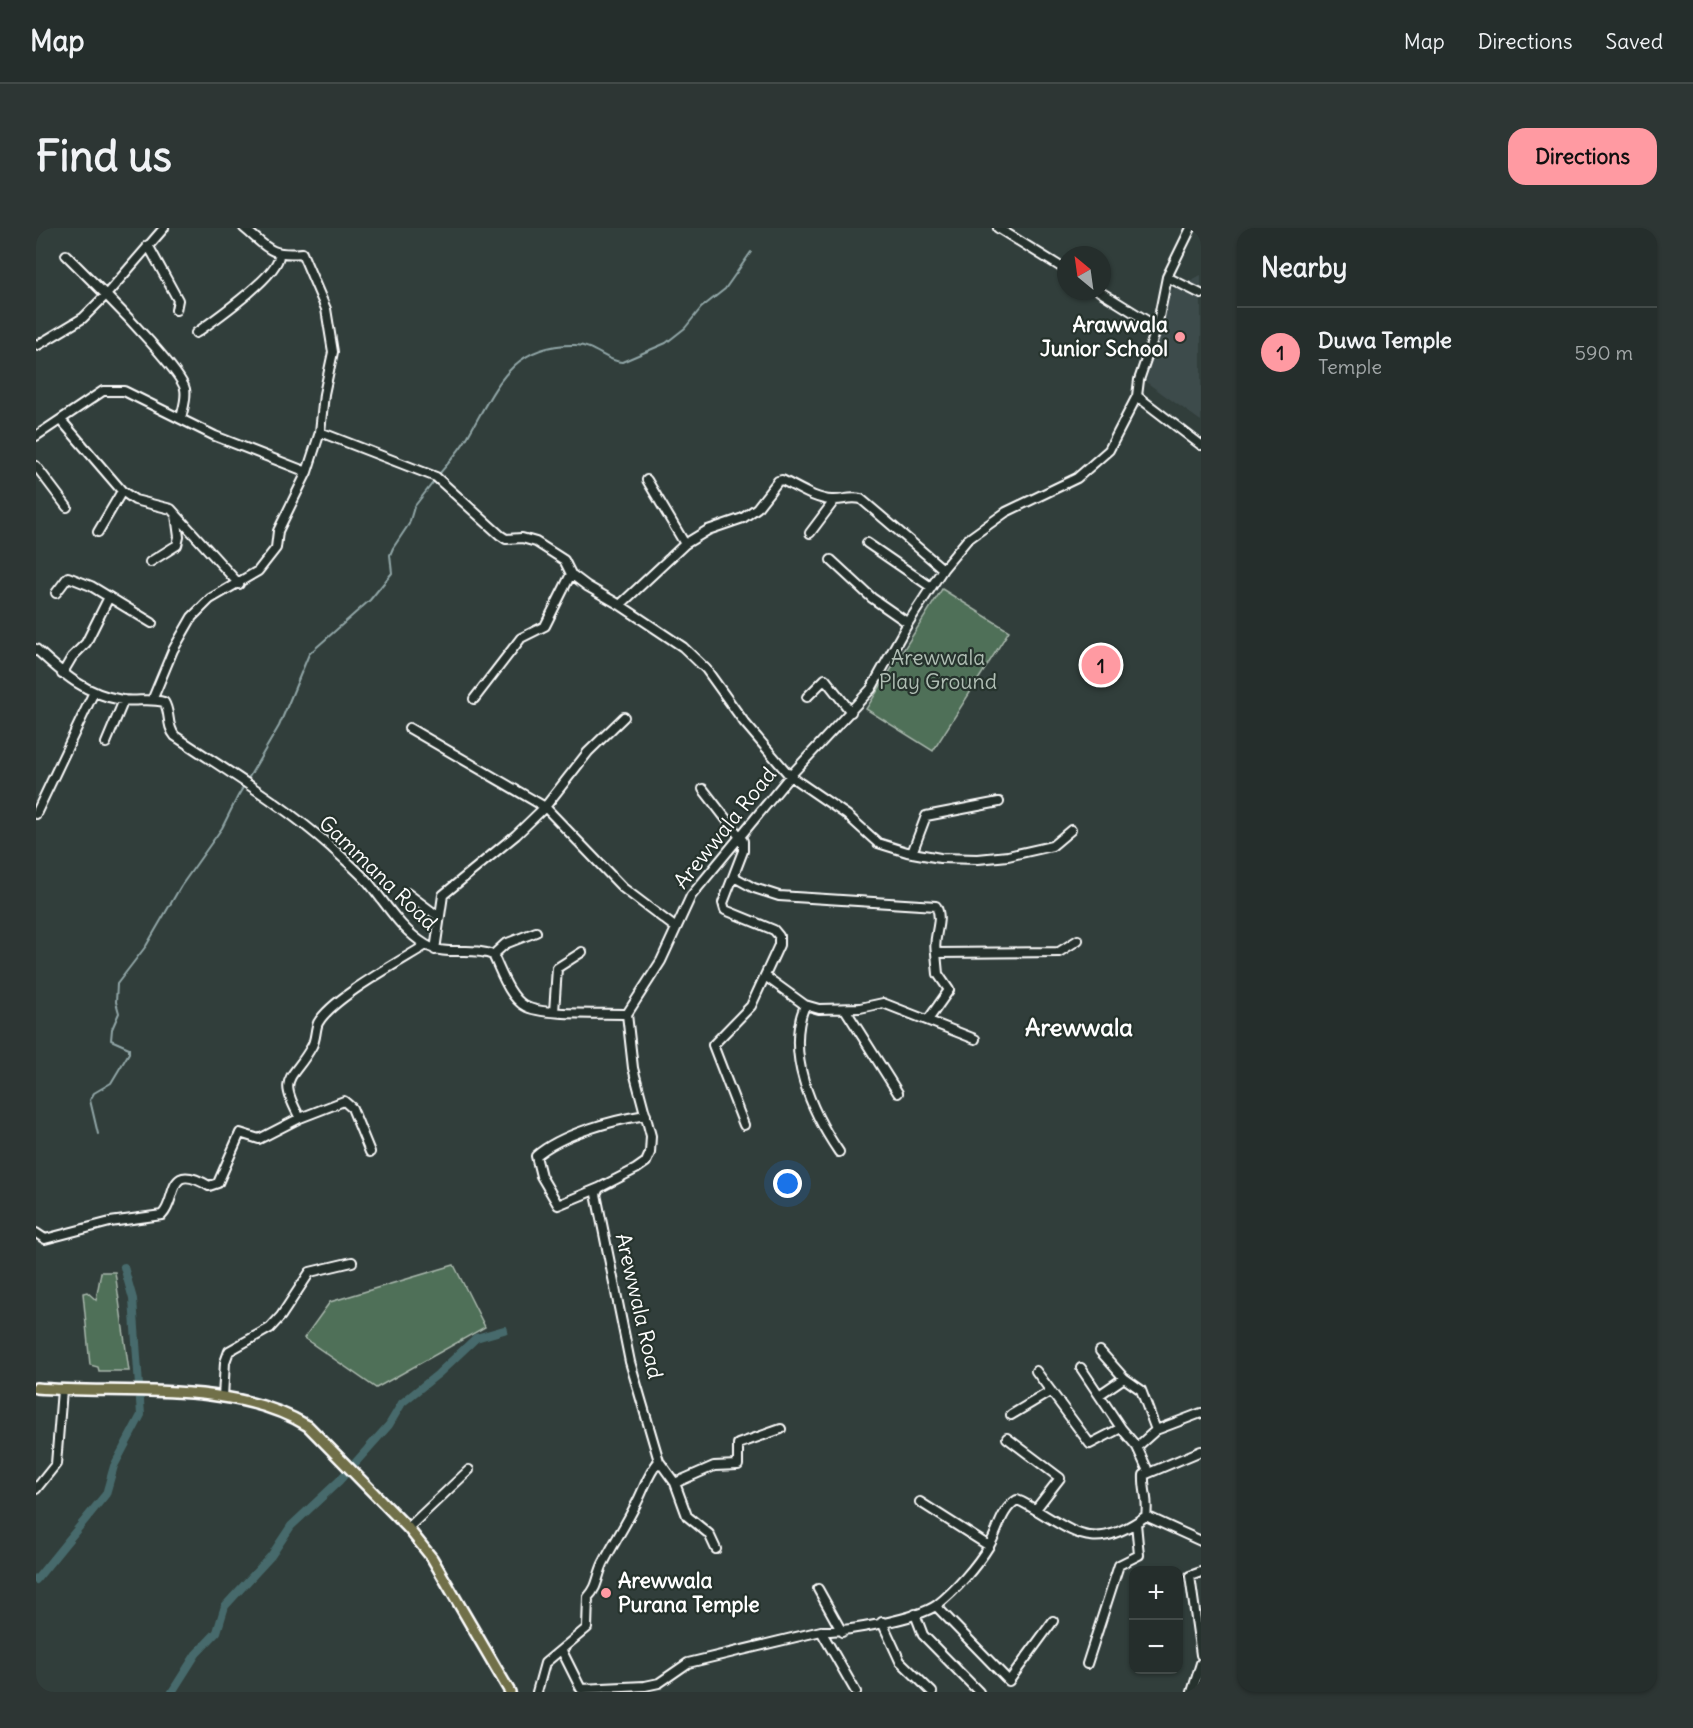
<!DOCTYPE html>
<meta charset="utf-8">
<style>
:root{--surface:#252e2c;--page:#2d3634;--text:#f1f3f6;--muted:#a3a8a9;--line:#424a48;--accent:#ff9aa2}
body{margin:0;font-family:Delius,sans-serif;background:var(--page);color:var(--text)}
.controls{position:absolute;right:18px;bottom:18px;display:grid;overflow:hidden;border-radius:12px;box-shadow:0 2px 4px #0004}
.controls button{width:54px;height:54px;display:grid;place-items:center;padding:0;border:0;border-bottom:2px solid var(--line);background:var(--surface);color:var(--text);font:30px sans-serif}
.compass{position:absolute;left:1021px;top:18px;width:54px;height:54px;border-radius:50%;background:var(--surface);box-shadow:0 2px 4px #0004;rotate:331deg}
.you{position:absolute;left:752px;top:956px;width:21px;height:21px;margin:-15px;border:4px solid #fff;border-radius:50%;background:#1a73e8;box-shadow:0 0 0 9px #1a73e833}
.badge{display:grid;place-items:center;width:39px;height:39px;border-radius:50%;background:var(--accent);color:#111;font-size:20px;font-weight:700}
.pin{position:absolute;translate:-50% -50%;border:3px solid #fff;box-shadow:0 2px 6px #0006}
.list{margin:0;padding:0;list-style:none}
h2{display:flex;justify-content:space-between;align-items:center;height:78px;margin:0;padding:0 24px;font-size:26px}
h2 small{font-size:20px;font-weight:400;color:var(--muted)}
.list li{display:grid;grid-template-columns:39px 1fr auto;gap:18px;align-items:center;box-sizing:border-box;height:90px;padding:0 24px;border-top:2px solid var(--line)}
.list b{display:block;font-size:22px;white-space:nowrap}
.list p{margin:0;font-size:20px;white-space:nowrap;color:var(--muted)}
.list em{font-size:20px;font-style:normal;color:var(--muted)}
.map{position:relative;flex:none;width:1165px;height:1464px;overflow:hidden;border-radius:18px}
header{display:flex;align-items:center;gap:36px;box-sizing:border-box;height:84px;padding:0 30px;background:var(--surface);border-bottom:2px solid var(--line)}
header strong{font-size:28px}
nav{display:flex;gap:33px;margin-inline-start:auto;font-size:21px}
.intro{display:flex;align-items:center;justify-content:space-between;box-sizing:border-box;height:144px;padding:0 36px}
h1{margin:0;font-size:42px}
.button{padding:15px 27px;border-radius:18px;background:var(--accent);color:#111;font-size:21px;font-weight:700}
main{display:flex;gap:36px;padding:0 36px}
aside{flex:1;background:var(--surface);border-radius:18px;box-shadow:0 2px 4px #0004}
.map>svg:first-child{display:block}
.built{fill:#3e4b4c}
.green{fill:#506f59;stroke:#a8b7ac;stroke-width:1.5}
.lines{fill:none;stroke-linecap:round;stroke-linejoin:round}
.stream{stroke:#91a6a7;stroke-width:2}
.canal{stroke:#476b6c;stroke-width:8}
.minor-casing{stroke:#fff;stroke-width:12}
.major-casing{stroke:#fff;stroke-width:14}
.minor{stroke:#26332d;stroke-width:8}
.major{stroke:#71704a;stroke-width:9}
.poi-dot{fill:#ff9aa2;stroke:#26332d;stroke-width:2}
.labels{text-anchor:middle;stroke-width:4.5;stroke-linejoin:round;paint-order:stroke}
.poi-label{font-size:21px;font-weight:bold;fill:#fff;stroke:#26332d;text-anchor:end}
.park-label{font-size:21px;fill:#b0beb4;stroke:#26332d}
.street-label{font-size:21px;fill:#fff;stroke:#26332d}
.quarter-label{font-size:24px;font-weight:bold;fill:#fff;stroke:#26332d}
</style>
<header>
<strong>Map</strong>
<nav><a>Map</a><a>Directions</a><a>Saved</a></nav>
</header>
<div class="intro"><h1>Find us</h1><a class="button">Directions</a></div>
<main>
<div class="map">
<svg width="1165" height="1464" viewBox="0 0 1165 1464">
<rect width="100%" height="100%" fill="#313e3b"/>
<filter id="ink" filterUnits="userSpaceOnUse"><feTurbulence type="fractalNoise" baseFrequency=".0167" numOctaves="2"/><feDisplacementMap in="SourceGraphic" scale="12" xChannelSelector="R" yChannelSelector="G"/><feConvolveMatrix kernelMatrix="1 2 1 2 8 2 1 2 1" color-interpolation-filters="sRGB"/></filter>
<g filter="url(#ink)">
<path class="built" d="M1165,47V193L1110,154L1134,63Z"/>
<path class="green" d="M906,361L973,403L897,523L830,481Z
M418,1037L449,1099L340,1160L268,1110L294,1074Z
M65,1044H79L93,1143H63L62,1139L54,1137L47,1065L51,1064L60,1072Z"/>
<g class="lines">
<path class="stream" d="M404,245C414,233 425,221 432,208C460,160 475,115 540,117C557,117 572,134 586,134L630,115L649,100L665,80L689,61L715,24
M62,906L54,872L58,865L75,855L93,825V820L75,812L76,801L83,785L80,774L81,756L110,718L145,658L186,600L202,568L243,498L273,426L334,372L356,345L354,327L357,320L373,296L378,279L399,252"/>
<path class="canal" d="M0,1352L70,1266L78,1238L105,1187L97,1071L88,1039
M136,1464L160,1426L181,1404L189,1378L235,1328L255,1298L303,1253L353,1197L366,1175L402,1146L440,1110L468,1102"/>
<g class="minor-casing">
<path id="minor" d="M128,0L70,67C85,82 145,144 149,161C151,170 147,181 145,190
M962,0L1030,42
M112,17L142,72L140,82
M1131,49L1165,66
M1063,63L1121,99
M160,105C178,92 243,47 243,27
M2,117L47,90L70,67L30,27
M1101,168L1165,217
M25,192L86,263L99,272L135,281L203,356
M284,204L400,249L464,307L470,311L486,310L500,314L528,332L535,346L551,358L584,377L649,316L672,302L707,290L721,280L742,253L746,252C761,259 780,272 796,272C807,273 814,268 825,271L907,341
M0,208L67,163H88L179,208L271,244
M0,238L31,279
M611,252L649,316
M62,304L86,263
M774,305L798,273
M831,315L895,359
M795,332L836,370L872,395
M114,334L141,317L143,309L140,287
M20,365L32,349L55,358L116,395
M584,377L647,419L670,441L708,494L754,548L811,587L842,615L871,624L904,630L942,631L972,628L1016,618L1035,602
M0,421C27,446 49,466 86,472C101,474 113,470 128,474C135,485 130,497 139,508C191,543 248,577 295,619C307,630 321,642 332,654C351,677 364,701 390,717C410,729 436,718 457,727C465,743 473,769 489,778C505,788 569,785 591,786
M26,446L36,429L50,415L73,369
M771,469L789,451L815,484
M117,470L137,422L156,389L174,371L222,343L240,320L242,303L271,244L284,204L288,166L297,124L290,81L266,25C233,28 232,20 208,0
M438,471L485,410L509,398L535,346
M373,500L509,579L587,660L640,700
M70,515L88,472
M667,561L707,613V623L687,675L689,682L738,702L743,708V717L715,778L677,817L708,897
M0,586L57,466
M876,625L890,588L963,574
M698,649L718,660L743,668L900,678C908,693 896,709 900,725L1023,724L1042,712
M371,665L403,689
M399,722L407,667L480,607L509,579L552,524L588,489
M457,727L469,716L500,704
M729,748L769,777L783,781L824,780L847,775L939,811
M769,777C749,825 775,883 803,924
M809,781L862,865
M518,784L521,740L546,724
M892,792L913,762L902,746L900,725
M264,890C240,847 257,853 276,818C280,811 279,802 282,795C296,770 363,734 390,717
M563,960L522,977L505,948L500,928C525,906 577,892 610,887
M0,1005L9,1011L74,994L126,987C142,972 129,932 173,958L182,955L204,905L223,911L264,890L308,873L316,880L334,924
M1064,1123L1088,1150L1105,1162L1120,1202L1101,1219
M1045,1140L1085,1200
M1000,1143L1054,1216L1085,1200L1101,1219L1112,1243
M1063,1167L1088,1150
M187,1169L189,1134L193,1123L234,1100L245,1088L274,1044L316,1034
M975,1187L1015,1163
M1120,1202L1165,1185
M971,1210L1024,1250L1000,1281
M623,1233L639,1255L651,1288L673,1306L680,1321
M639,1255L678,1238L702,1237V1216L745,1201
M0,1261L20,1236L26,1162
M884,1274L953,1318
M1110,1288L1165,1313
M372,1300L433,1242
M1165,1344L1154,1348L1165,1427
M782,1361L806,1404
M900,1378L973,1453L1017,1393
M879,1386L887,1407L943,1464
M846,1394L864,1433L896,1464
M785,1403L820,1464
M526,1423L545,1461L609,1458L623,1455L652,1435L785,1403C810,1404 881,1391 901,1377C920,1362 940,1339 953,1318C962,1304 965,1281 981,1272L986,1274C1038,1302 1054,1328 1110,1288C1113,1273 1107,1262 1108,1247L1165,1223
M1051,1436L1083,1337L1103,1327L1100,1295
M501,1464L509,1435L551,1400L552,1369C562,1359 561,1349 567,1336C577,1316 589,1298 599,1278C608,1262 611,1247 623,1233L594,1134L560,966L563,960L600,941L610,934L614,925L615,908L597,840L591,786L625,733L655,668L754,548L835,461L872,395L907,341L931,312L970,284L1041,250L1073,222L1101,168L1103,152L1121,99L1131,49L1155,0
M1156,1464L1165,1435"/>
</g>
<g class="major-casing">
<path id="major" d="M0,1160C85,1167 196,1151 272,1198L372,1300L396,1330L474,1464"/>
</g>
<use href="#minor" class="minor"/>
<use href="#major" class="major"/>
</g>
</g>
<g class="poi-dot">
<circle cx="1144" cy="109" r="6"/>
<circle cx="570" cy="1365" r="6"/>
</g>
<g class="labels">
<g class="poi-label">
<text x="1132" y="104">Arawwala<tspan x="1132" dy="24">Junior School</tspan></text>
<text x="582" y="1360" text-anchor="start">Arewwala<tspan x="582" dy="24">Purana Temple</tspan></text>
</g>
<g class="park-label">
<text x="902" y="437">Arewwala<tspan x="902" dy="24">Play Ground</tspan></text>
</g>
<g class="street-label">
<text transform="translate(689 600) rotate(-51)" y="7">Arewwala Road</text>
<text transform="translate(342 645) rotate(44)" y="7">Gammana Road</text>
<text transform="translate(603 1078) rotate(77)" y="7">Arewwala Road</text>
</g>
<g class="quarter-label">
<text x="1043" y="808">Arewwala</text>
</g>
</g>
</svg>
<div class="controls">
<button>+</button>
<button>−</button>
</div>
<svg class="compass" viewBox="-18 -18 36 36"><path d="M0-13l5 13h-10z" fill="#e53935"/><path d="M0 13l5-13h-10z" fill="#a3a8a9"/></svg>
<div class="you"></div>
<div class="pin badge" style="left:1065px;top:437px">1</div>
</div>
<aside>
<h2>Nearby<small></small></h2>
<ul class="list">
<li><span class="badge">1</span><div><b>Duwa Temple</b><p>Temple</p></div><em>590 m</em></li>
</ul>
</aside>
</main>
